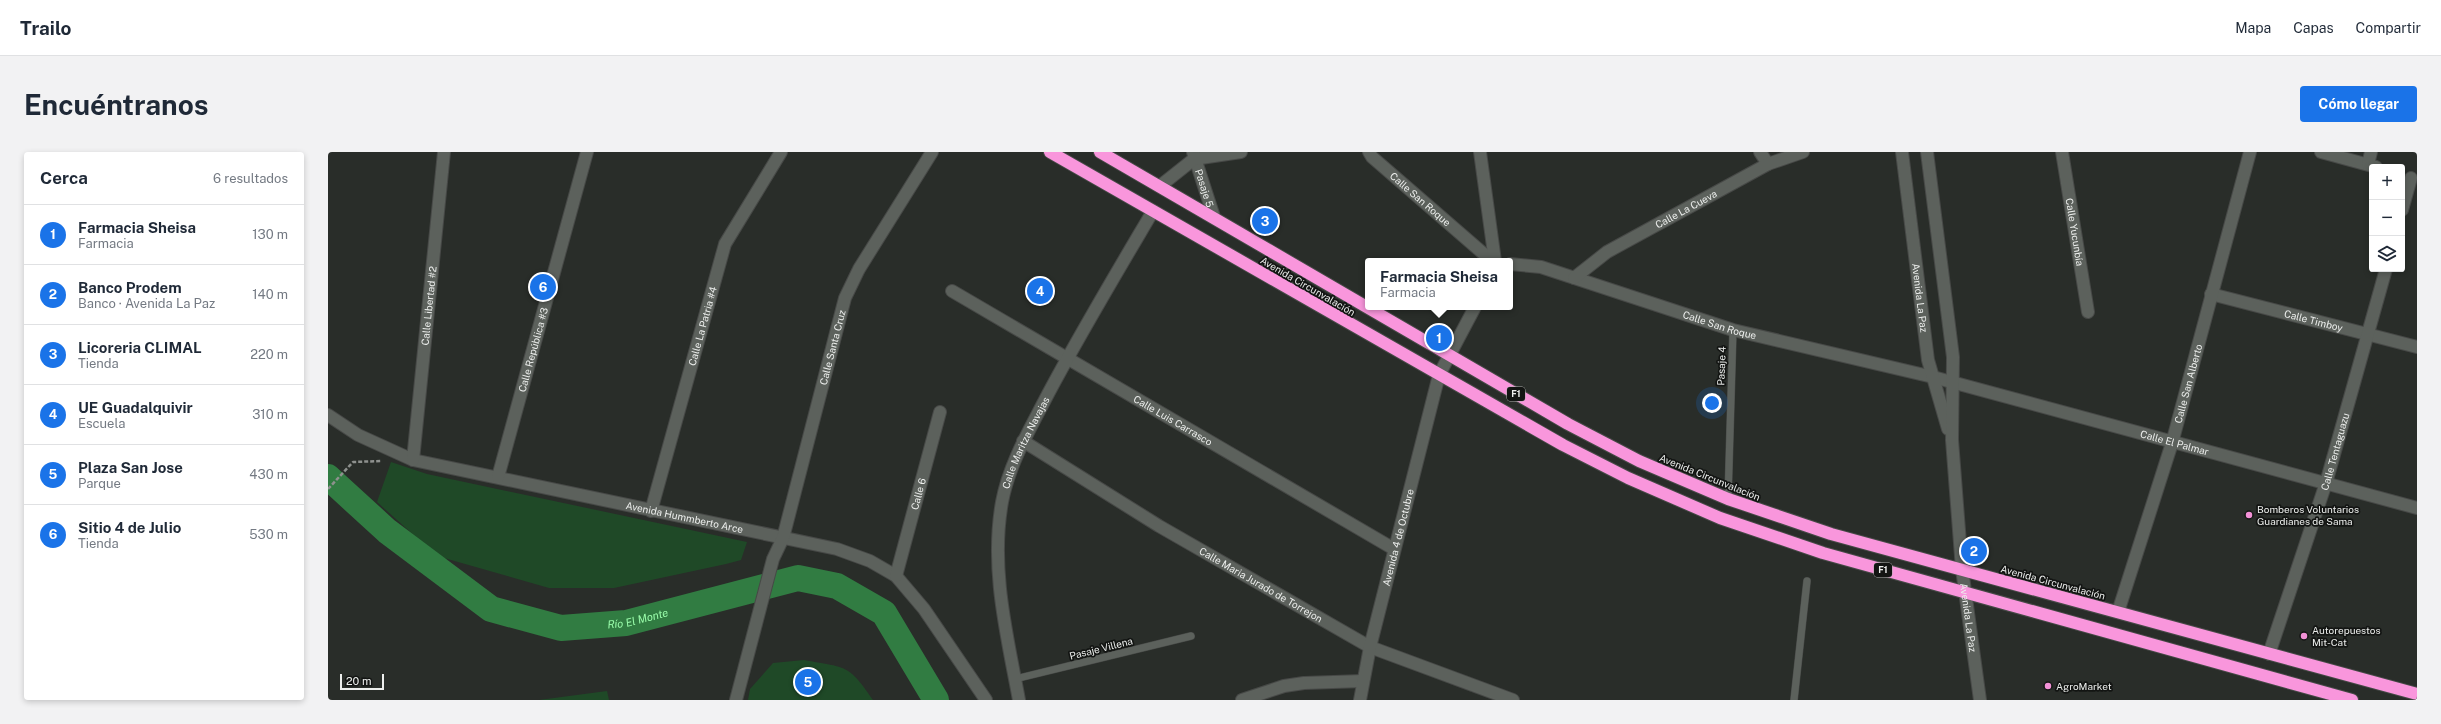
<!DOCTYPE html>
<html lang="es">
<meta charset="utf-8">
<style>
:root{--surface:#fff;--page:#f2f2f3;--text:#1f2937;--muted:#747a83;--line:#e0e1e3;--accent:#1a73e8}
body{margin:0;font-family:"Public Sans",sans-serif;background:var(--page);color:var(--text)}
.controls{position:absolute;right:12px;top:12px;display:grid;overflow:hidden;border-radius:4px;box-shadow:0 2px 6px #0003}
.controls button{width:36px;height:36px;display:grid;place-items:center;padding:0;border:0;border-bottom:1px solid var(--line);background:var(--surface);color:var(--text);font:20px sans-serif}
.scale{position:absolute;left:12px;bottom:10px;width:44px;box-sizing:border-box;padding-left:4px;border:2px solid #edefed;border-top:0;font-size:11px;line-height:14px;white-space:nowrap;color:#edefed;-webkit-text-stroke:3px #131513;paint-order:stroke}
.you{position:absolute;left:1384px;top:251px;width:14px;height:14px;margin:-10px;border:3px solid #fff;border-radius:50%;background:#1a73e8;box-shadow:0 0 0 6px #1a73e833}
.badge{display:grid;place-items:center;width:26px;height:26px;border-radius:50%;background:var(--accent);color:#fff;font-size:13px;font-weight:700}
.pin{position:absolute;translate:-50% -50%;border:2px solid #fff;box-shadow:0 1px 4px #0006}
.popup{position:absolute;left:1037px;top:106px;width:148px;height:52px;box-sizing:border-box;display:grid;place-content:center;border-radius:4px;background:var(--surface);filter:drop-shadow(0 1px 3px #0005);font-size:13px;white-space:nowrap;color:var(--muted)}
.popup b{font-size:15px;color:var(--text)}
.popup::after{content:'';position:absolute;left:50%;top:100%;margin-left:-8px;border:8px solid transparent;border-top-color:var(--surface)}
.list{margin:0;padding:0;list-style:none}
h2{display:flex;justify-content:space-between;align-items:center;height:52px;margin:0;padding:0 16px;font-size:17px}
h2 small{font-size:13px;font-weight:400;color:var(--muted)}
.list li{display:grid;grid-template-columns:26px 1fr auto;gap:12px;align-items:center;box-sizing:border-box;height:60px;padding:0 16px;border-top:1px solid var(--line)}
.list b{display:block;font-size:15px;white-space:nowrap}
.list p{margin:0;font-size:13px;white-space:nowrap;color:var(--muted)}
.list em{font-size:13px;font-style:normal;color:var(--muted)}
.icon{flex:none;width:22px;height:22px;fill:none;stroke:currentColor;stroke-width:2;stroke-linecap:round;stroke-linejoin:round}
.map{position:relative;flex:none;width:2089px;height:548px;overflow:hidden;border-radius:4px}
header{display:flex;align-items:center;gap:24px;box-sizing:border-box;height:56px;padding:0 20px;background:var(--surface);border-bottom:1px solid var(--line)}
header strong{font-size:19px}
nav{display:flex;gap:22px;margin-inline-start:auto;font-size:14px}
.intro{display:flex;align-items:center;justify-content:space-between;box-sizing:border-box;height:96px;padding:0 24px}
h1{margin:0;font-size:28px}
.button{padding:10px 18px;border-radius:4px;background:var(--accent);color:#fff;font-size:14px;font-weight:700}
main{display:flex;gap:24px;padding:0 24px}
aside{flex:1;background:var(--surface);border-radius:4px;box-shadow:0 2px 6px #0003}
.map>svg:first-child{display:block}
.green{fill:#1f4927}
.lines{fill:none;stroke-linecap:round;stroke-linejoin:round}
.river{stroke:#317c42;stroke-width:26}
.lane-casing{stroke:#474947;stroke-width:8}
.street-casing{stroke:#474947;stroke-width:14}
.secondary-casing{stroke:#474947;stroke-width:14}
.highway-casing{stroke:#474947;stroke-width:14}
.path{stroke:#8e918e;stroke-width:2.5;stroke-dasharray:4 2;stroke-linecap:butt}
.lane{stroke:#5c615c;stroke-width:7}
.street{stroke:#5c615c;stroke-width:12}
.secondary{stroke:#5c615c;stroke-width:12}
.highway{stroke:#f996dc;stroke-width:12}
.poi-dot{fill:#f291d6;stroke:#131513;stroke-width:1.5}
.labels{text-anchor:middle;stroke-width:3.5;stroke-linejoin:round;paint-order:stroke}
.shield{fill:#131513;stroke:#acaeac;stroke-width:1}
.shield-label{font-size:9px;font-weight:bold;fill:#edefed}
.street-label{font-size:10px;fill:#edefed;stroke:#131513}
.poi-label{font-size:10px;fill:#edefed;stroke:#131513;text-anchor:start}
.water-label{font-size:11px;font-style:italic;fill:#98fba9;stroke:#131513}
</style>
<header>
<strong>Trailo</strong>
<nav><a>Mapa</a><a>Capas</a><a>Compartir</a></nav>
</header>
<div class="intro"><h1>Encuéntranos</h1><a class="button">Cómo llegar</a></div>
<main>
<aside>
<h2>Cerca<small>6 resultados</small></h2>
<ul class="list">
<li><span class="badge">1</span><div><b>Farmacia Sheisa</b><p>Farmacia</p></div><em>130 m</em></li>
<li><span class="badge">2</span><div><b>Banco Prodem</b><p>Banco · Avenida La Paz</p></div><em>140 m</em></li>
<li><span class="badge">3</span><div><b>Licoreria CLIMAL</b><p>Tienda</p></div><em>220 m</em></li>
<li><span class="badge">4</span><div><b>UE Guadalquivir</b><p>Escuela</p></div><em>310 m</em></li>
<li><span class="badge">5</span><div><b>Plaza San Jose</b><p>Parque</p></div><em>430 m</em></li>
<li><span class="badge">6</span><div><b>Sitio 4 de Julio</b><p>Tienda</p></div><em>530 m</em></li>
</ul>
</aside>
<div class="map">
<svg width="2089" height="548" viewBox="0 0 2089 548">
<rect width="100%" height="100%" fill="#292d29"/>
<path class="green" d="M63,310L99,322L419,390L413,408L398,412L286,436H221L109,404L49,350Z
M476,508C518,516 520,511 545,548H420L422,537L445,511Z
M279,539L281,548H211Z"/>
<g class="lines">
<path class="river" id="s1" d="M0,325L59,379L163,457L233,476L298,471L470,426L509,434L556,461L608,548"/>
<g class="lane-casing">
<path id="lane" d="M1400,347L1405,178
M687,527L863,484
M1466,548L1479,429"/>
</g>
<g class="street-casing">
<g id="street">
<path id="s2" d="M865,0L886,65"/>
<path id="s3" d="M1041,0L1044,5L1164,109"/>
<path d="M1152,0L1167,109"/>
<path d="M1432,0L1440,12"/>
<path id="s4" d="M1734,0L1760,160"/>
<path d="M1993,0L2048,15"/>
<path d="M2040,12L2043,0"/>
<path d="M832,34L866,7L913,0"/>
<path d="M2074,58L2083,26"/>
<path id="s5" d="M1182,112L1213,115L1405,178L1605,225L2089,356"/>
<path id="s6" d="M1246,126L1279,100L1440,12L1475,0"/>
<path id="s7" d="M624,139L1066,397"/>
<path id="s8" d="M1883,142L2089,195"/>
<path id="s9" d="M0,263L30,283L85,308L509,397L542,409L568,424L596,457L658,548"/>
<path id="s10" d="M695,289L831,374L1042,495L1185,548"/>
<path id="s11" d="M85,308L116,0"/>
<path id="s12" d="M170,325L259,0"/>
<path id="s13" d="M323,359L397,92L453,0"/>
<path id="s14" d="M568,424L612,260"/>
<path id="s15" d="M1941,502L1998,331L2058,117"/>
<path id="s16" d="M408,548L445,407L455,386L517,146L531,117L604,0"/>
<path id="s17" d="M691,548C679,483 662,417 674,350C681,312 702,277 720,242C753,180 789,120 825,59"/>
<path d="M914,548L956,534L976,531L1035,529"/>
<path id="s18" d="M1032,548L1042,495L1111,223L1147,155"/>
</g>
</g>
<g class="secondary-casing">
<g id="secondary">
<path id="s19" d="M1574,0L1600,208L1620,277"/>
<path id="s20" d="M1599,0L1625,205L1624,288L1634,417L1652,548"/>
<path id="s21" d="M1790,460L1844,291L1922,0"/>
</g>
</g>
<g class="highway-casing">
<path id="highway" d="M722,0L1235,293L1300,326L1392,366L1495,401L2024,548
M772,0L1240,272L1311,309L1400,347L1503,382L2089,542"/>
</g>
<path class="path" d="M0,337L25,310L54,309"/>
<use href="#lane" class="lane"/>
<use href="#street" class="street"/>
<use href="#secondary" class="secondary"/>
<use href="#highway" class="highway"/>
</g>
<g class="poi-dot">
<circle cx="1921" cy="363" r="4"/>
<circle cx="1976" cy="484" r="4"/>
<circle cx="1720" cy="534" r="4"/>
</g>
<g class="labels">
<g class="shield">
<rect x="1179" y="235" width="18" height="14" rx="3"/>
<rect x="1546" y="411" width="18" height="14" rx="3"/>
</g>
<g class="shield-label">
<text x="1188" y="245">F1</text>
<text x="1555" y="421">F1</text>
</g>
<g class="street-label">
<text dy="4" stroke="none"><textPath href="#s2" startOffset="38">Pasaje 5</textPath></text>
<text dy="4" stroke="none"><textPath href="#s3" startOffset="70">Calle San Roque</textPath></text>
<text dy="4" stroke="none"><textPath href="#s6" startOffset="132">Calle La Cueva</textPath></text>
<text dy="4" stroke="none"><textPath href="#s4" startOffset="81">Calle Yucunbía</textPath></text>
<text transform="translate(980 134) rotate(30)" y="4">Avenida Circunvalación</text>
<text dy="4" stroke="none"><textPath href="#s19" startOffset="147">Avenida La Paz</textPath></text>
<text dy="4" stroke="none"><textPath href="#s11" startOffset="155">Calle Libertad #2</textPath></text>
<text dy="4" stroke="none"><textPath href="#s8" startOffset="106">Calle Timboy</textPath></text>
<text dy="4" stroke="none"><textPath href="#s5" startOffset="219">Calle San Roque</textPath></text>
<text dy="4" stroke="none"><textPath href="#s13" startOffset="192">Calle La Patria #4</textPath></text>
<text dy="4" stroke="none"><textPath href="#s16" startOffset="366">Calle Santa Cruz</textPath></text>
<text dy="4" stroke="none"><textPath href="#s12" startOffset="132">Calle República #3</textPath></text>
<text transform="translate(1393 214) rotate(-88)" y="4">Pasaje 4</text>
<text dy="4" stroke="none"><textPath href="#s21" startOffset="239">Calle San Alberto</textPath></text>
<text dy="4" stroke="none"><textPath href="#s7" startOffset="256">Calle Luis Carrasco</textPath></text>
<text dy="4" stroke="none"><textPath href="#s17" startOffset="264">Calle Maritza Navajas</textPath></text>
<text dy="4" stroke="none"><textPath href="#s5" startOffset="689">Calle El Palmar</textPath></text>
<text dy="4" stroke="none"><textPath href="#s15" startOffset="213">Calle Tentaguazu</textPath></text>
<text transform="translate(1382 325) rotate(22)" y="4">Avenida Circunvalación</text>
<text dy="4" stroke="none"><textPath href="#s14" startOffset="85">Calle 6</textPath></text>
<text dy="4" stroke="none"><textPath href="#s9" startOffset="374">Avenida Hummberto Arce</textPath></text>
<text dy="4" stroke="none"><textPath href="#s18" startOffset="167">Avenida 4 de Octubre</textPath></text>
<text transform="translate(1725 430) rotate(15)" y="4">Avenida Circunvalación</text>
<text dy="4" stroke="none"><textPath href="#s10" startOffset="278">Calle Maria Jurado de Torrejon</textPath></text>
<text dy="4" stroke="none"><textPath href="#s20" startOffset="468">Avenida La Paz</textPath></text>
<text transform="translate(773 496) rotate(-14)" y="4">Pasaje Villena</text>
</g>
<g class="poi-label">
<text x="1929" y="361">Bomberos Voluntarios<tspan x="1929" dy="12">Guardianes de Sama</tspan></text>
<text x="1984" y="482">Autorepuestos<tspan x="1984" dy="12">Mit-Cat</tspan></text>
<text x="1728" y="538">AgroMarket</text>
</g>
<g class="water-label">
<text dy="4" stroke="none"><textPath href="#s1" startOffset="360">Río El Monte</textPath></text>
</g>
</g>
</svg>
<div class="controls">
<button>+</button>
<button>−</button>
<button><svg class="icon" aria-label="layers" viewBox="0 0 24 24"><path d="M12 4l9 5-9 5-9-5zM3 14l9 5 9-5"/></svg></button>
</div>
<div class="scale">20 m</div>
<div class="you"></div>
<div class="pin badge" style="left:1111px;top:186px">1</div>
<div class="popup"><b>Farmacia Sheisa</b>Farmacia</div>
<div class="pin badge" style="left:1646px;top:399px">2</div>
<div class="pin badge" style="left:937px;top:69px">3</div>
<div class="pin badge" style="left:712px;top:139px">4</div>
<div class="pin badge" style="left:480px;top:530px">5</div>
<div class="pin badge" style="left:215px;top:135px">6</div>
</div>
</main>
